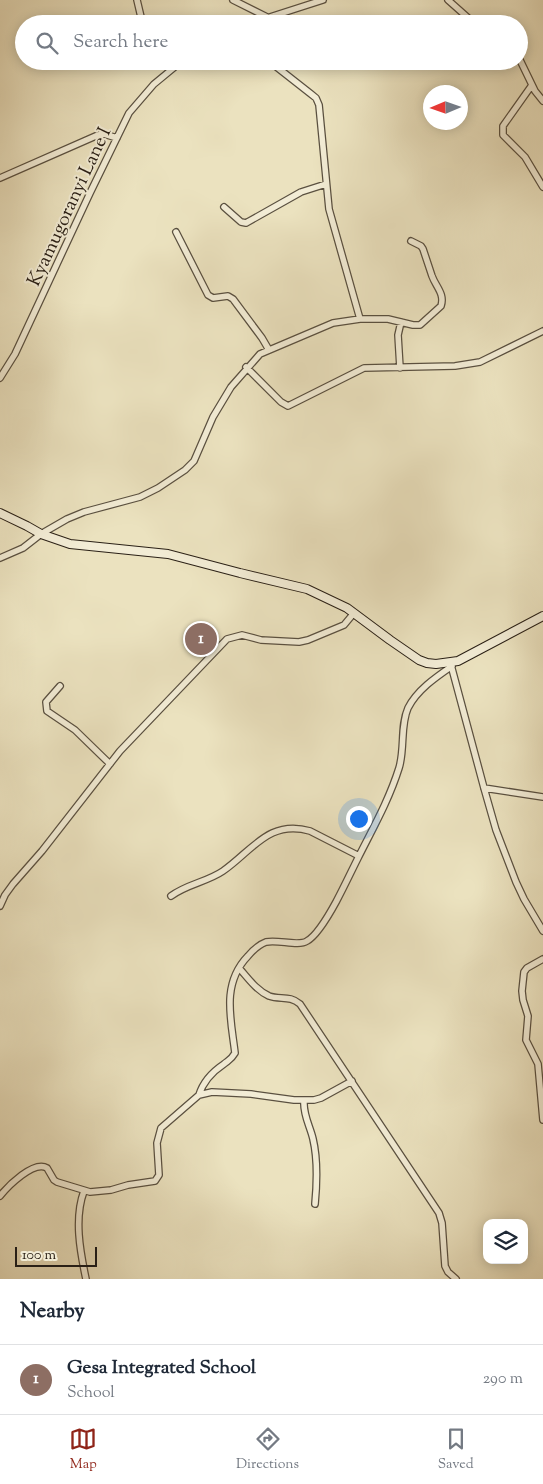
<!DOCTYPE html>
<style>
:root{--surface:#fff;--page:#f2f2f3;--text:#1f2937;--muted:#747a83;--line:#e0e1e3;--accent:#8f2418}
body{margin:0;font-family:"Sorts Mill Goudy",serif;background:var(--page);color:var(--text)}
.controls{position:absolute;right:15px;bottom:15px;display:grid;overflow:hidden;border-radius:10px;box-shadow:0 2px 12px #0003}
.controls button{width:45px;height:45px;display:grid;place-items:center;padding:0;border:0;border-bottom:1px solid var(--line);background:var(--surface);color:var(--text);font:25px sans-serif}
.compass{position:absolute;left:423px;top:85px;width:45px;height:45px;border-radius:50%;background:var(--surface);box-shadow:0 2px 12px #0003;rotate:268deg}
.scale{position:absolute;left:15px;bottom:12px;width:82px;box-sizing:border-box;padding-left:5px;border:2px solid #2a2016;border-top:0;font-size:14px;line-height:18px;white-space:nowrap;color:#2a2016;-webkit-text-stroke:4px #f2ecd5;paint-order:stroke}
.you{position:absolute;left:358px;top:818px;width:18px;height:18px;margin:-12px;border:4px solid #fff;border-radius:50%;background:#1a73e8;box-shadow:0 0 0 8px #1a73e833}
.badge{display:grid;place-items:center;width:32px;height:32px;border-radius:50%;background:var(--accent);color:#fff;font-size:16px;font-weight:700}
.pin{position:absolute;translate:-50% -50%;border:2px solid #fff;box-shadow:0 1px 5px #0006}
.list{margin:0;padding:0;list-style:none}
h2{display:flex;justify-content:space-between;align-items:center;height:65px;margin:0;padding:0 20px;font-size:21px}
h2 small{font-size:16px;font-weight:400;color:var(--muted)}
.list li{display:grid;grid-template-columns:32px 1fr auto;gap:15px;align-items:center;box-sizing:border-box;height:70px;padding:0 20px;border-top:1px solid var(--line)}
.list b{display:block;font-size:19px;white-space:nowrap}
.list p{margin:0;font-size:16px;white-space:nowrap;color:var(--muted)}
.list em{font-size:16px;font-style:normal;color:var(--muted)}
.icon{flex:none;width:28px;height:28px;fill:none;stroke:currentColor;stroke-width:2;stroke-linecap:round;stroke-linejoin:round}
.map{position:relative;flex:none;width:543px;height:1279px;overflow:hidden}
.search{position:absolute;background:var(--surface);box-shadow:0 2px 12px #0003;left:15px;right:15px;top:15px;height:55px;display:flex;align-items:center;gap:12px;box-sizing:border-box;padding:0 18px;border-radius:28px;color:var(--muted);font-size:19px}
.sheet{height:135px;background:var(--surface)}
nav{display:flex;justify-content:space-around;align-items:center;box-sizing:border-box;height:70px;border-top:1px solid var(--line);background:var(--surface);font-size:14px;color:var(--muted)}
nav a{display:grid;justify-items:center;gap:2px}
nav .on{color:var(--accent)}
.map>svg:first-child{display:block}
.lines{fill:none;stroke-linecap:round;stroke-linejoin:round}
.street-casing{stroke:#5a5040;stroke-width:8}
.secondary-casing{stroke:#2a2016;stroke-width:10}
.street{stroke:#f2ecd5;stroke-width:5.5}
.secondary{stroke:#f2ecd5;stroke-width:8}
.labels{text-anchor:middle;stroke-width:4;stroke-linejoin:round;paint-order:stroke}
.street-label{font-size:19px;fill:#2a2016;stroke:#f2ecd5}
</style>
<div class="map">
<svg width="543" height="1279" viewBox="0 0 543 1279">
<rect width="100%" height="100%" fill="#ebe2bf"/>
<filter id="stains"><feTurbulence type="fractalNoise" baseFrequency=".004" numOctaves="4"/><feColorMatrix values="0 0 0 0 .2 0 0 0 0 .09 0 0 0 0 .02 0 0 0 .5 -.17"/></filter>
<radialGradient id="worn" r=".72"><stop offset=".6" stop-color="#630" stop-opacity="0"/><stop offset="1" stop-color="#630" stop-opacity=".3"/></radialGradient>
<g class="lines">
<g class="street-casing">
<path id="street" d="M137,0L141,17
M233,0L267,17
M448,0L475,24
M248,24L323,0
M519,58L535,91L543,101
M269,61L311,94L316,98L319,105L329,209L360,319
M532,85L503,126V135L525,157L543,187
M0,178L98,135L104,134L117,138
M224,207L241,222L246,223L301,192L326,184
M176,232L208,295L213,298L228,296L233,299L262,338L269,350
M246,367L281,402L288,406L364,368L455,366L480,362L543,331
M400,368L398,335L401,322
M0,378L15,354L90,193L129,113L154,84L182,61
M0,558L23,548L41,534L67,519L84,512L140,497L158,488L185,470L194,461L213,417L231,387L260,354L333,323L360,319H388L413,325H420L441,306C445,294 436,287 432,276C429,267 426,258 423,249L421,246L411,241
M451,665L484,788L496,830L516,882L524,899L543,931
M60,686L46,702L47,711L75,730L110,764
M484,788L543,797
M171,896C187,884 207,882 223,871C252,851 269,819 310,831L359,856
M0,906L5,895L13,884L42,851L120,751L227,639L242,635L261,640L299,642L308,640L344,625L354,613
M543,959L527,968L524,972L522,991L523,1000L528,1016L526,1040L538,1064L543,1120
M239,968C248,978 256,990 269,996C280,1000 290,995 300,1004L439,1213L442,1223L445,1266L448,1272L456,1279
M199,1095C203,1082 212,1072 224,1064C229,1060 231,1060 235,1053C231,1019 221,984 248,956C253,950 258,945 266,942C278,939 298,947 307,941C318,935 330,913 336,902C344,887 351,872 358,858C373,828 389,800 399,768C405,749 400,726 408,708C417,690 436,677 452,666
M304,1101C303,1115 310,1126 313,1139C318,1160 317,1183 315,1204
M84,1191C74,1218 80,1251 86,1279
M0,1196C8,1186 34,1160 47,1168L54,1180L57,1182L90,1192L111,1190L128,1185L155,1181L159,1175L157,1143L161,1128L199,1095L212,1092L251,1094L294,1100H314L321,1098L352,1081"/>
</g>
<g class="secondary-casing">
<path id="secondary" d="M0,513L27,526L41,534L70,544L168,554L240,573L307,589L347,608L390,640L419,660L427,663L436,664L458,661L543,616"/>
</g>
<use href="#street" class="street"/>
<use href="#secondary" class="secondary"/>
</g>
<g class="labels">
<g class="street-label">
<text transform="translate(68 206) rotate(-65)" y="7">Kyamugoranyi Lane I</text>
</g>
</g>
<rect width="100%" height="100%" filter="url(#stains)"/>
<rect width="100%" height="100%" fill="url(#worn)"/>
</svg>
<div class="controls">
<button><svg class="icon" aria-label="layers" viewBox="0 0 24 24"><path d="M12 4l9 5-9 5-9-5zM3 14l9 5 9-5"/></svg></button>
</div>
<svg class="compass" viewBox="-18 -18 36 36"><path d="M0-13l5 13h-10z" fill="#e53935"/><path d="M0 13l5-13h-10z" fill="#747a83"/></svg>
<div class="scale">100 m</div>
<div class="you"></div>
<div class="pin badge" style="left:201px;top:639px;background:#8d6e63">1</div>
<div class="search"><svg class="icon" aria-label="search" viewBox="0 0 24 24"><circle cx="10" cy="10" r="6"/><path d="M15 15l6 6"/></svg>Search here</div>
</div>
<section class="sheet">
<h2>Nearby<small></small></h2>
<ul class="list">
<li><span class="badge" style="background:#8d6e63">1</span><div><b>Gesa Integrated School</b><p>School</p></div><em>290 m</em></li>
</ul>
</section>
<nav>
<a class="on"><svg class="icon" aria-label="map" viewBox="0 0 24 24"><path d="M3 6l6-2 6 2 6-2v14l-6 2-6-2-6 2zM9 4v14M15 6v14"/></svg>Map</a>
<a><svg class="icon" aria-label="directions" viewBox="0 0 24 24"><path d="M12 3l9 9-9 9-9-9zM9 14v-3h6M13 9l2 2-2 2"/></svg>Directions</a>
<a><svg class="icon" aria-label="saved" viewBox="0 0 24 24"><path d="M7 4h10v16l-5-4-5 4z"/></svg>Saved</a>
</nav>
